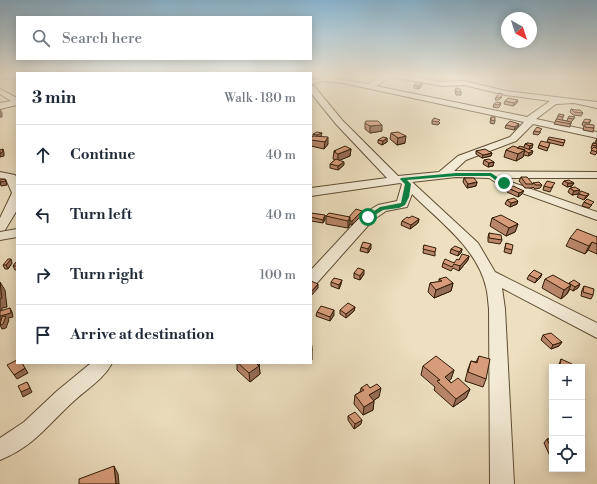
<!DOCTYPE html>
<meta charset="utf-8">
<style>
:root{--surface:#fff;--page:#f2f2f3;--text:#1f2937;--muted:#747a83;--line:#e0e1e3}
body{margin:0;font-family:"Libre Bodoni",serif;background:var(--page);color:var(--text)}
.controls{position:absolute;right:12px;bottom:12px;display:grid;overflow:hidden;border-radius:0px;box-shadow:0 2px 10px #0003}
.controls button{width:36px;height:36px;display:grid;place-items:center;padding:0;border:0;border-bottom:1px solid var(--line);background:var(--surface);color:var(--text);font:20px sans-serif}
.compass{position:absolute;left:501px;top:12px;width:36px;height:36px;border-radius:50%;background:var(--surface);box-shadow:0 2px 10px #0003;rotate:141deg}
.stop{position:absolute;width:12px;height:12px;margin:-9px;border:3px solid #0b8043;border-radius:50%;background:#fff}
.stop.end{background:#0b8043;border-color:#fff;box-shadow:0 1px 4px #0008}
.list{margin:0;padding:0;list-style:none}
h2{display:flex;justify-content:space-between;align-items:center;height:52px;margin:0;padding:0 16px;font-size:17px}
h2 small{font-size:13px;font-weight:400;color:var(--muted)}
.list li{display:grid;grid-template-columns:26px 1fr auto;gap:12px;align-items:center;box-sizing:border-box;height:60px;padding:0 16px;border-top:1px solid var(--line)}
.list b{display:block;font-size:15px;white-space:nowrap}
.list em{font-size:13px;font-style:normal;color:var(--muted)}
.icon{flex:none;width:22px;height:22px;fill:none;stroke:currentColor;stroke-width:2;stroke-linecap:round;stroke-linejoin:round}
.map{position:relative;flex:none;width:597px;height:484px;overflow:hidden}
.search{position:absolute;background:var(--surface);box-shadow:0 2px 10px #0003;left:16px;top:16px;width:296px;height:44px;display:flex;align-items:center;gap:10px;box-sizing:border-box;padding:0 14px;border-radius:0px;color:var(--muted);font-size:15px}
.panel{position:absolute;background:var(--surface);box-shadow:0 2px 10px #0003;left:16px;top:72px;width:296px;height:292px;border-radius:0px}
.map>svg:first-child{display:block}
.lines{fill:none;stroke-linecap:round;stroke-linejoin:round}
.minor-casing{stroke:#604d34;stroke-width:2}
.minor{fill:#f3ead5;fill-rule:evenodd}
.wall{fill:#b8866a;stroke:#311c05}
.shaded-wall{fill:#966d56;stroke:#311c05}
.building{fill:#d69c7b;stroke:#311c05}
.route{fill:#0b8043}
</style>
<div class="map">
<svg width="597" height="484" viewBox="0 0 597 484">
<rect width="100%" height="100%" fill="#eddfbf"/>
<filter id="stains"><feTurbulence type="fractalNoise" baseFrequency=".005" numOctaves="4"/><feColorMatrix values="0 0 0 0 .2 0 0 0 0 .09 0 0 0 0 .02 0 0 0 .5 -.17"/></filter>
<radialGradient id="worn" r=".72"><stop offset=".6" stop-color="#630" stop-opacity="0"/><stop offset="1" stop-color="#630" stop-opacity=".3"/></radialGradient>
<g class="lines">
<g class="minor-casing">
<path id="minor" d="M382,76H391L376,86L527,117L550,101L506,95L464,85L443,86L396,78L392,76H409L443,82L464,81L506,91L597,102V108L574,103L556,104L536,119L597,132V138L533,124L516,141L466,160L454,171L597,172V178H504L508,181L597,212V220L500,185L489,178L456,177L412,182L478,243L495,272L597,323V338L502,288L505,309L514,484H490L489,309C488,302 488,294 486,287C477,248 439,221 412,194L407,207L386,211L373,220L316,284L311,285V270L363,214L378,205L397,201L402,184L400,183L311,196V188L387,178L336,124L311,93V86H314L342,120L398,176L439,172L458,156L510,137L524,122L343,83L325,81L311,84V80L325,77L368,84Z
M0,89L17,98V105L0,109V103L11,101L0,94Z
M0,172L15,175L17,178V210L5,230L0,231V218L12,193L6,179L0,178Z
M17,229V237L0,240V232Z
M91,363H112C104,379 88,388 75,400C48,424 35,446 0,460V438L24,422L57,391Z"/>
</g>
<use href="#minor" class="minor"/>
</g>
<path class="wall" d="M364,76H376V77L368,78Z
M414,85L422,86L418,89L414,88Z
M456,88L461,92V95H456L455,91Z
M496,97H502L499,100H495Z
M505,101L517,103L513,106L504,104Z
M501,103L500,106L498,108L493,107L494,104Z
M571,109L583,113L581,116L573,115L570,112Z
M559,114L564,115L562,120L567,121L568,118L575,117L573,120L571,122L570,127L554,124Z
M491,117L495,121L494,124L490,123Z
M434,118L440,123L438,125L432,124V121Z
M591,120L589,124L594,128L593,132L583,130L584,126L582,125L583,122Z
M365,123L382,131L370,133L365,129Z
M519,124L518,127L514,130L505,128L506,125Z
M534,131L541,132L538,135L533,134Z
M322,133L321,136L328,144L324,149L311,146V138L313,136V134Z
M391,133L405,143L397,145L390,139Z
M387,138V142L382,145L378,143V140Z
M597,138V153L595,155L590,153L593,149L591,148L593,143H595Z
M548,139L565,140L563,146L547,142Z
M528,143L532,148L529,149L532,154L528,156L524,155L523,157L516,161L504,157L506,150L517,148L524,147L525,144Z
M550,143L547,151L538,148L539,145Z
M351,149L350,156L339,160L344,165L338,170L330,168V164L335,160L333,159L334,151Z
M476,151L492,153L491,156L482,158L476,154Z
M484,160L494,162L493,166L488,167L483,164Z
M521,177L533,184V183L542,185L540,188L535,189L533,187L532,188H525L519,181Z
M464,178L477,182L476,186L467,188L463,182Z
M564,181L574,183L572,186L567,187L562,184Z
M544,186H553L550,192L543,190Z
M508,188L522,194L518,197L507,192Z
M570,188L578,194L572,195L568,192Z
M579,194H589L587,197L584,200L577,197Z
M507,200L517,204L510,207L505,204Z
M584,202L592,205L589,208L582,206Z
M362,211V215L352,225L350,224L348,228L326,224V216L349,217Z
M311,213L325,219L323,223L311,221Z
M409,218L419,219L418,223L410,229L401,225L402,221Z
M492,218L518,224L515,232L506,236L490,226Z
M489,233L502,240L500,244L488,242V237Z
M597,237V254L588,250L585,254L566,246L570,238Z
M506,243L512,250L511,254L504,252Z
M424,245L435,252V256L423,253Z
M361,247L371,248L368,253L360,251Z
M451,249H462L461,253L458,256L450,253Z
M469,256L468,260L459,271L453,268L451,271L442,267L443,263H454L459,260Z
M17,261V270H15L13,266Z
M12,263L8,269H5L3,265Z
M354,273L364,274L360,280L354,278Z
M542,274L540,278L535,283L527,279L529,275Z
M439,279L453,283L451,291L434,298L428,292L430,283L439,282Z
M545,279L569,284V283L580,284L578,288L573,291L570,289L567,294L561,299L542,288Z
M331,282L341,284L339,289L331,286Z
M584,286L593,295L591,299L581,296L582,290Z
M355,307L354,311L346,318L340,314V310Z
M317,312L334,315L330,321L316,316Z
M543,335L562,342L559,346L551,349L541,340Z
M311,337L312,351V360H311Z
M479,356L486,379L483,387L465,381L468,369L471,361L476,362Z
M561,359L571,367H558Z
M237,363H259L260,374L250,382L237,370Z
M423,366L454,370L451,379L449,380L451,383L470,389L466,398L453,407L434,390L435,387L421,375Z
M361,388H370L379,397L374,400L373,410L363,415L354,404L355,395L360,392Z
M348,416L361,424L354,429L348,420Z
M547,439H552V456H550L544,443Z"/>
<path class="shaded-wall" d="M2,76H11V78L3,79Z
M369,76H376V77L368,78Z
M422,83V86L418,89V86Z
M518,100L517,103L513,106L514,103Z
M0,109L2,113V117H0Z
M519,124L518,127L514,130L515,127Z
M382,125V131L370,133V126Z
M322,133L321,136L317,139V135Z
M406,136L405,143L397,145L398,138Z
M328,137V144L324,149L325,142Z
M387,138V142L382,145L383,141Z
M533,144L532,148L529,149L530,146Z
M3,149L4,153V156L0,157V153Z
M351,149L350,156L338,161V154Z
M525,150L523,157L516,161L518,154Z
M533,151L532,154L528,156L529,153Z
M492,153L491,156L482,158L483,155Z
M344,162V165L338,170V166Z
M494,162L493,166L488,167L489,163Z
M5,179L7,185L1,186L0,182Z
M477,182L476,186L467,188L468,184Z
M568,183H574L572,186L567,187Z
M580,190L578,194L572,195L574,191Z
M524,191L522,194L518,197L519,193Z
M589,194L587,197L584,200L586,196Z
M518,201L517,204L510,207L511,203Z
M362,211V215L352,225V221Z
M325,215V219L323,223V220Z
M350,217V224L348,228V221Z
M419,219L418,223L410,229L411,225Z
M518,224L515,232L506,236L509,228Z
M592,242L588,250L585,254L589,246Z
M371,244V248L368,253V249Z
M462,249L461,253L458,256L459,252Z
M469,256L468,260L459,271L460,266Z
M11,259L12,263L8,269L6,265Z
M364,270V274L360,280V276Z
M542,274L540,278L535,283L537,279Z
M342,280L341,284L339,289V285Z
M0,282L5,290L7,307L2,308V311L0,312Z
M453,283L451,291L434,298L436,290Z
M318,284V288L311,296V292Z
M580,284L578,288L573,291L575,287Z
M571,285L567,294L561,299L564,290Z
M355,307L354,311L346,318V314Z
M10,308L12,312L13,317L8,318L9,320L6,328L2,329L0,325L1,321L0,319V316Z
M334,310V315L330,321V317Z
M562,342L559,346L551,349L553,345Z
M255,363H259L260,374L250,382L249,373Z
M25,368L28,373L17,379L14,375Z
M454,370L451,379L443,386L445,377Z
M27,382L32,392L23,397L21,392Z
M381,388L379,397L368,404L369,395Z
M470,389L466,398L453,407L456,399Z
M374,401L373,410L363,415L364,407Z
M362,420L361,424L354,429L355,424Z
M114,466L118,474L119,484H116Z"/>
<path class="building" d="M418,82L422,83L418,86L414,85Z
M456,88L460,89L461,92H456Z
M499,93L503,94L500,98L496,97Z
M508,98L518,100L514,103L505,101Z
M496,102L501,103L498,105L494,104Z
M571,109L576,110H580L583,113L574,112Z
M559,114L564,115L563,117L558,116Z
M569,116L575,117L573,119L568,118Z
M491,117H495V121L491,120Z
M434,118L440,120L438,122L432,121Z
M557,119L571,122V124L555,121Z
M585,119L591,120L588,123L583,122Z
M366,121H378L382,125L370,126L365,123Z
M510,121L519,124L515,127L506,125Z
M585,124L594,125V128L585,127Z
M537,127L542,129L539,132L534,131Z
M317,132L322,133L317,135L313,134Z
M398,132L406,136L398,138L391,133Z
M313,136L328,137L325,142L311,140V138Z
M383,137L387,138L383,141L378,140Z
M549,137L565,140L564,143L548,139Z
M541,141L550,143L548,148L539,145Z
M528,143L533,144L530,146L525,144Z
M593,143L597,144V146L592,145Z
M345,146L351,149L338,154L334,152L336,151H334Z
M513,146L525,150L518,154L506,150Z
M520,146L533,151L529,153L525,151V150L517,148Z
M594,147L597,148V152L591,150Z
M3,149L2,153H0V150Z
M485,149L492,153L483,155L476,151Z
M336,159L344,162L338,166L330,164Z
M489,159L494,162L489,163L484,160Z
M521,177H527L533,184H526Z
M464,178H474L477,182L468,184Z
M5,179L6,181L0,182V180Z
M569,180L574,183H568L564,181Z
M547,181L555,183L551,188L544,186Z
M539,182L542,185H536L533,183Z
M513,186L524,191L519,193L508,188Z
M575,187L580,190L574,191L570,188Z
M581,191L589,194L586,196L579,194Z
M514,198L518,201L511,203L507,200Z
M587,199L594,202L591,205L584,202Z
M356,209L362,211L352,221H350V217H349Z
M311,213L325,215L323,220L311,217Z
M329,213L350,217L348,221L326,216Z
M501,215L518,224L509,228L492,218Z
M412,216L419,219L411,225L402,221L407,217L409,218Z
M577,229L597,237V244L592,242L589,246L570,238Z
M489,233L501,235L502,240L489,238Z
M363,242L371,244L368,249L361,247Z
M506,243L513,245L512,250L505,248Z
M424,245L436,248L435,252L423,249Z
M455,246L462,249L459,252L451,249Z
M462,254L469,256L460,266L454,264L452,267L443,263L445,259L454,263L457,259L459,260Z
M8,259H11L6,265H3Z
M17,261V265L16,266H13Z
M358,268L364,270L360,276L354,273Z
M534,270L542,274L537,279L529,275Z
M553,275L571,285L564,290L545,279Z
M446,277L453,283L436,290L430,283L442,281L439,279Z
M334,278L342,280L339,285L331,282Z
M574,280L580,284L575,287L569,283Z
M311,281L318,284L311,292Z
M0,282L2,298L0,299Z
M584,286L594,289L593,295L583,292Z
M348,303L355,307L346,314L340,310Z
M321,306L334,310L330,317L317,312Z
M10,308L11,313L0,316V311Z
M6,316L3,324L0,325L2,317Z
M551,333L562,342L553,345L543,335Z
M311,337L312,351H311Z
M436,356L454,370L445,377L451,383L458,378L470,389L456,399L437,381L440,380L423,366Z
M479,356L490,359L486,379L468,372L471,361L477,363Z
M561,359L572,364L571,367H565L560,365Z
M17,360V363H22L25,368L14,375L7,365Z
M238,363H256L259,366L249,373Z
M27,382L30,388L21,392L18,386Z
M367,384L370,388L377,384L381,388L369,395L374,401L364,407L355,395L364,390L361,388Z
M355,412L362,420L355,424L348,416Z
M547,439H552V450Z
M114,466L116,484H79V479Z"/>
<linearGradient id="sky" x2="0" y2="1"><stop stop-color="#89b7d4"/><stop offset="0.53" stop-color="#f7f1e2"/><stop offset="1" stop-color="#f7f1e2" stop-opacity="0"/></linearGradient>
<rect width="597" height="144" fill="url(#sky)"/>
<path class="route" d="M456,173H491L507,183L502,185L490,176H456L407,180L411,184L409,197L405,205L399,208L383,210L370,218L365,217L380,207L401,203L405,184L400,179L401,178Z"/>
<rect width="100%" height="100%" filter="url(#stains)"/>
<rect width="100%" height="100%" fill="url(#worn)"/>
</svg>
<div class="controls">
<button>+</button>
<button>−</button>
<button><svg class="icon" aria-label="locate" viewBox="0 0 24 24"><circle cx="12" cy="12" r="6"/><path d="M12 2v4M12 18v4M2 12h4M18 12h4"/></svg></button>
</div>
<svg class="compass" viewBox="-18 -18 36 36"><path d="M0-13l5 13h-10z" fill="#e53935"/><path d="M0 13l5-13h-10z" fill="#747a83"/></svg>
<div class="stop" style="left:368px;top:217px"></div>
<div class="stop end" style="left:504px;top:183px"></div>
<div class="search"><svg class="icon" aria-label="search" viewBox="0 0 24 24"><circle cx="10" cy="10" r="6"/><path d="M15 15l6 6"/></svg>Search here</div>
<section class="panel">
<h2>3 min<small>Walk · 180 m</small></h2>
<ul class="list">
<li><svg class="icon" aria-label="ahead" viewBox="0 0 24 24"><path d="M12 20V5M6 11l6-6 6 6"/></svg><div><b>Continue</b></div><em>40 m</em></li>
<li><svg class="icon" aria-label="left" viewBox="0 0 24 24"><path d="M17 20v-9H6M10 6l-5 5 5 5"/></svg><div><b>Turn left</b></div><em>40 m</em></li>
<li><svg class="icon" aria-label="right" viewBox="0 0 24 24"><path d="M7 20v-9h11M14 6l5 5-5 5"/></svg><div><b>Turn right</b></div><em>100 m</em></li>
<li><svg class="icon" aria-label="arrive" viewBox="0 0 24 24"><path d="M6 21V4h12l-3 4 3 4H6"/></svg><div><b>Arrive at destination</b></div></li>
</ul>
</section>
</div>
